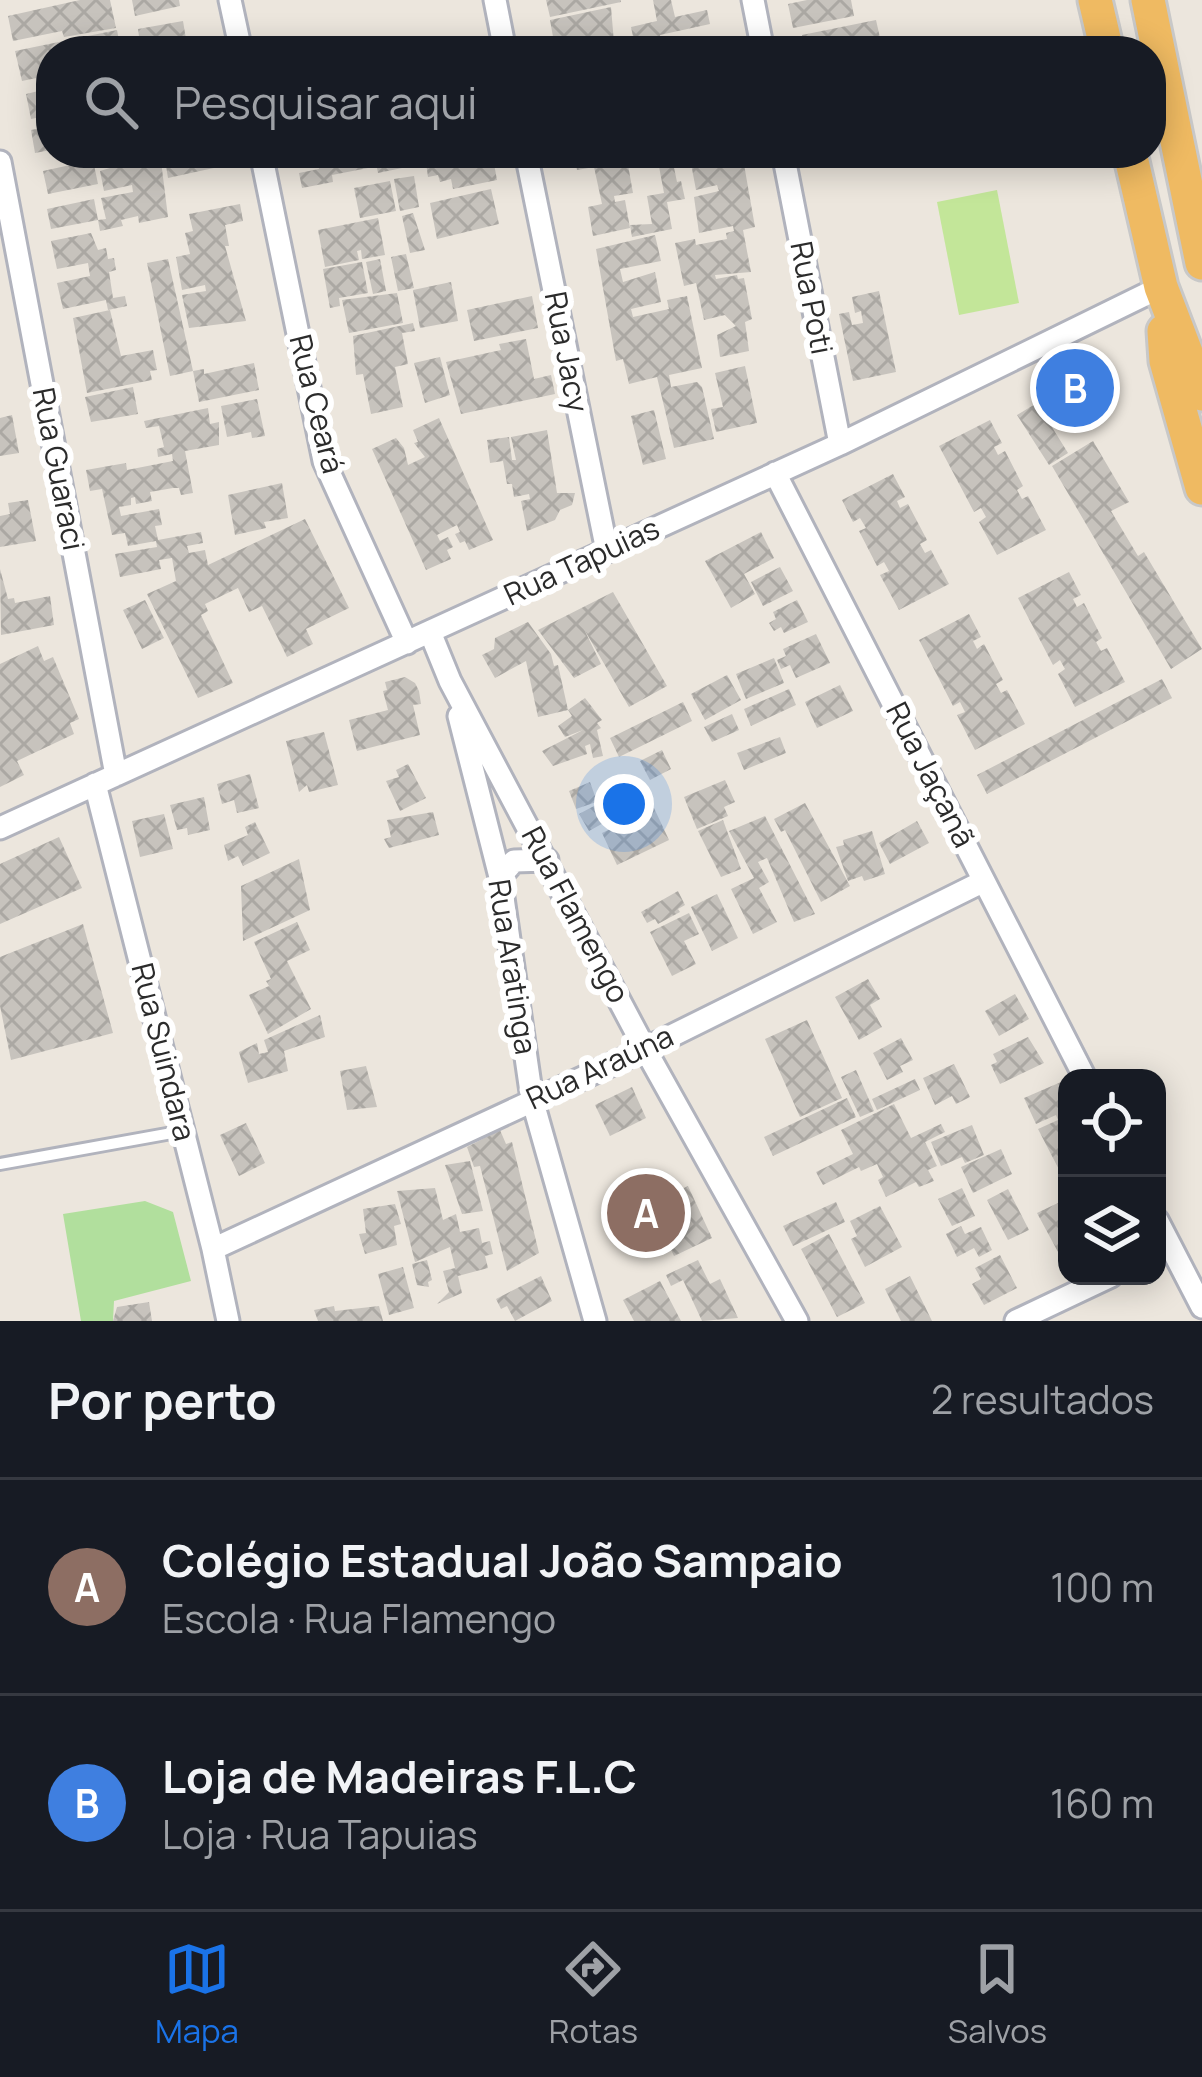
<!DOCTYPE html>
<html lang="pt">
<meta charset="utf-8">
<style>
:root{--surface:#171b24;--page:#242831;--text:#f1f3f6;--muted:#9ea1a6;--line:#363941;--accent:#1a73e8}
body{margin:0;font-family:Manrope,sans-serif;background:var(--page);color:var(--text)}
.controls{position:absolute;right:36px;bottom:36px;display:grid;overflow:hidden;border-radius:24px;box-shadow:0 6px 30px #0003}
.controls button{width:108px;height:108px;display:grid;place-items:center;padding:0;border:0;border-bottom:3px solid var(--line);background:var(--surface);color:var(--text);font:60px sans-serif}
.you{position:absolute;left:624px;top:804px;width:42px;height:42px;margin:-30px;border:9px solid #fff;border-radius:50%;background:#1a73e8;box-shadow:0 0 0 18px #1a73e833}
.badge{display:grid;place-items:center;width:78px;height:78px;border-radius:50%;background:var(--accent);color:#fff;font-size:39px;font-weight:700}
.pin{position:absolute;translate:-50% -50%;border:6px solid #fff;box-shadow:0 3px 12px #0006}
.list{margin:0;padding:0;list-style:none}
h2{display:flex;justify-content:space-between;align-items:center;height:156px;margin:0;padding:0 48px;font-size:51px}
h2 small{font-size:39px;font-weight:400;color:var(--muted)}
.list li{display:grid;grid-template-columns:78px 1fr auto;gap:36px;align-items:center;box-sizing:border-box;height:216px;padding:0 48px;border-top:3px solid var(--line)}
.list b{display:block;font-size:45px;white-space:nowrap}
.list p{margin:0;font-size:39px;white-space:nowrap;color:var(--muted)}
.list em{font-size:39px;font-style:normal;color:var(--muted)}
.icon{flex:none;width:66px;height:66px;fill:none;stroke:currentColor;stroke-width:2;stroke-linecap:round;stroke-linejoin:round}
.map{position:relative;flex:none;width:1202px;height:1321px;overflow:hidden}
.search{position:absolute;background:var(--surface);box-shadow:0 6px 30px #0003;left:36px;right:36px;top:36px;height:132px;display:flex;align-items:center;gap:30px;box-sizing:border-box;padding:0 42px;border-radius:48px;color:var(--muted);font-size:45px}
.sheet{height:588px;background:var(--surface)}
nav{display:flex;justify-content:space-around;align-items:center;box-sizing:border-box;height:168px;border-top:3px solid var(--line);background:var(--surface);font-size:33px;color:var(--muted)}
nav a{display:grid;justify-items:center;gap:6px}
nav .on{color:var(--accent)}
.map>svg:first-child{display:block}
.grass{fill:#b1df9d}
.pitch{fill:#c3e699}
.building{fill:url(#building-cross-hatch)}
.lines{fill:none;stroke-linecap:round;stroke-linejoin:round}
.service-casing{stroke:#b1b3bd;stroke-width:16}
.minor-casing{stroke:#b1b3bd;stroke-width:27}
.trunk-casing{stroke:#c8c8c8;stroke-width:39}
.service{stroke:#fff;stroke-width:10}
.minor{stroke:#fff;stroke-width:21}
.trunk{stroke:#efba62;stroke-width:33}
.labels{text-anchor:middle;stroke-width:12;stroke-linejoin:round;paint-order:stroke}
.street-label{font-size:30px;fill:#2b2b2b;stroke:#fff}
</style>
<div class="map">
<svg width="1202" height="1321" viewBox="0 0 1202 1321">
<defs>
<pattern id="building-cross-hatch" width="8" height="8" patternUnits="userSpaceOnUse" patternTransform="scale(3)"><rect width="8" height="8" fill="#c7c3bd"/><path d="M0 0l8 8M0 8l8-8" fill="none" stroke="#aba8a3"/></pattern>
</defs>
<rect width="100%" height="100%" fill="#ece6dd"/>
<path class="grass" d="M145,1201L173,1212L191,1281L114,1301L113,1321H81L63,1214Z"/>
<path class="pitch" d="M997,190L1019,303L959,315L937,202Z"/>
<path class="building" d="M80,0H110L116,28L64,37L62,31L13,41L8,16Z
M132,0H179L180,6L135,16Z
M546,0H621V2L550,17Z
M653,0H671L675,17L707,10L710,24L660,35L663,51H636L631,27L657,21Z
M807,0H851L854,16L793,28L788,4Z
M611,7L614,43L603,45L602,38L555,48L550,20Z
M876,20L883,51H805L802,35Z
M183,21L187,45L141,51L138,29Z
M117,30L121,51H51V75L22,81L15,51Z
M467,37L470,51H409L408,49Z
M51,88V115L31,119L26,94Z
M51,126V150L35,153L31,130Z
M107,153H160L168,217L139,223L138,216L121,220L123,226L100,231L98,220L51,229L47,209L94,199L98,220L106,219L101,198L133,192L132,185L104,191L100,171L110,168Z
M164,153H230L232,164L168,178Z
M295,153H365L368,168L332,175L333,182L302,188L299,173L319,169L316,156L296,160Z
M374,153H431L433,162L492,153L497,180L453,189L451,179L440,182L438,175L428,177L426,163L378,173Z
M574,153H600L602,166L628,165L633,193L614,196L615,202L625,200L630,228L593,236L588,207L602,204L594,167L577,170Z
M630,153H671L677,182L681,181L685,199L667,202L672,229L632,237L630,225L652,224L647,196L664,193L657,156L631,160Z
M689,153H742L755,227L743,230L751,272L715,275L716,279L737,275L738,279L744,278L752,319L745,322L749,351L720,357L717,335L736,326L725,315L704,320L696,283L684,286L675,243L695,239L696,245L727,239L726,233L734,231L733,226L699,233L694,197L719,191L717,185L696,190Z
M93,160L98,184L48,194L43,171Z
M414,176L419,207L400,211L394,179Z
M390,181L396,211L360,218L354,188Z
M491,189L499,224L437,239L430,203Z
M240,204L243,221L225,225L229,246H225L246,321L189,328L182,295L206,291L205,285L182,290L176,257L190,254L185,233L193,231L189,214Z
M413,213L425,250L410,253L402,216Z
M378,218L385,255L362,259L361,250L357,251L359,260L325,267L318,230Z
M91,233L98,250L106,248L108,259L114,258L116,270L109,272L113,298L125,296L127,306L108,310L106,300L63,309L57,283L90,276L88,263L57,269L51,241Z
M655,235L661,261L620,269L623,282L655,272L661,302L631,309L633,317L669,309L667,300L687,296L702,368L669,375L671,387L697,382L702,387L714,439L674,448L657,377L629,384L623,359L616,361L596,249Z
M406,254L414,288L398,291L391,257Z
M168,259L193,371L204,369V374L254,363L259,390L199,402L193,371L170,376L147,263Z
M380,259L386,291L373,294L366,262Z
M362,262L368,293L339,298L340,306L330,308L323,269Z
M451,282L458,321L420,328L413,290Z
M879,291L896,372L853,381L839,314L849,312L852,325L863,323L861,311L855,313L852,297Z
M397,293L403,323L349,333L342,300Z
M532,296L538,328L474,341L467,310Z
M110,310L121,356L153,350L157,370L150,371L152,380L87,393L73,318Z
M413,323L415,331L402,333L408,364L395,367L403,407L371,414L363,374L356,375L353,336Z
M526,339L534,379L551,375L555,394L461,414L446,362L501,350L499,344Z
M440,357L450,395L425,403L414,363Z
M745,366L757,423L716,432L711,409L723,407L715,373Z
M133,387L138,414L91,422L85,397Z
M257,399L265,436L252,438L251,432L227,437L221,406Z
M1037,403L1068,453L1049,465L1017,415Z
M208,408L210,424L219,422V445L185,451L193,493L181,495L179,488H173L150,492L152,501L136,504L135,497L131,498V505L119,507L121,516L159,509L162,525L155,526L158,540L201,532L203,543L187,546L189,553L205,550L208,565L305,519L349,608L306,629L313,644L287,657L262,606L249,612L238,588L205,604L208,611L201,615L233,683L198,698L147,594L176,581L172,558L159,560L161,569L120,577L115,554L157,547L156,541L128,546L125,533L112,535L102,489L90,491L86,470L126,463L127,470L173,461L172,454L158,457L157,449L164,447L159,426L146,428L144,421Z
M654,410L666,459L643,465L631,416Z
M12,415L19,453L0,456V418Z
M439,418L493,540L469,550L465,541L460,543L455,534L460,532L457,525L437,535L440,541L448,537L453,547L447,550L451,559L426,570L372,449L396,438L404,448L408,465L425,457L414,443L418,442L413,430Z
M990,420L1002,443L994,447L998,455L1005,451L1023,486L1017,490L1022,499L1028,496L1046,530L997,555L979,522L986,517L981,508L974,512L939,446Z
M547,430L557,493H575L572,505L560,510L555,520L527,531L521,501L530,499L529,494L514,497L512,484H507L503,461L490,463L487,440L509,437L512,460H516L511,437Z
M1093,441L1129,502L1111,511L1138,556L1144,552L1202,649L1171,669L1052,466Z
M893,474L905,497L897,501L900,508L908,504L927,540L920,544L925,553L931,550L949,584L899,610L880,575L889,571L884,562L877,566L859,531L866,528L860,518L853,522L842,500Z
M282,483L288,518L264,522L266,528L235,535L228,495Z
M28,500L36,541L0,547V516L10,514L8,503Z
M761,532L774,558L744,574L755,594L731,608L705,561Z
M780,567L793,591L763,606L751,582Z
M0,569L8,599L14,598L15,603L50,596L54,625L1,635Z
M1069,572L1081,595L1073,599L1077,607L1084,603L1102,638L1096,642L1101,651L1107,648L1125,682L1075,707L1058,674L1065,669L1060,660L1053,665L1018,598Z
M613,592L667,686L629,707L584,629L601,664L574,678L538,630Z
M145,600L164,638L142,649L123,610Z
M797,600L808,622L784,633L781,627L774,631L769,623L776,619L773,612Z
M969,614L981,637L973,641L977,649L984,644L1003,680L996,684L1001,693L1007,690L1025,724L975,750L957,715L965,712L960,702L953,706L919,640Z
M528,622L551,654L554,666L558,665L568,710L538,717L526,661L495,678L482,655L494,649L495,638Z
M816,634L830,663L796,678L790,665L781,669L777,660L786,656L783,649Z
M38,646L44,661L53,657L79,719L70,723L74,734L17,761L24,775L0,787V664Z
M774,658L784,683L746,699L736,674Z
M727,675L741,700L705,720L691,694Z
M405,677L415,683L419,691L421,704L413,705L420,735L357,751L349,720L388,710L383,691L387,690L385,682Z
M1162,679L1172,698L987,794L977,775Z
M840,685L853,711L817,728L805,702Z
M789,689L796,705L751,726L744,709Z
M585,698L602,720L597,723L601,728L597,730L603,756L593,758L590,744L585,746L587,754L553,766L542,751L583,730L565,737L558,726L572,716L568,710Z
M683,702L692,721L619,757L610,738Z
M732,714L739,730L712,742L704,727Z
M324,732L338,785L309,792L307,785L299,792L286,741Z
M780,737L786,753L744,770L737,753Z
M662,750L671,769L650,780L640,761Z
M408,764L426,798L400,811L386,781L399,777L396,770Z
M250,774L259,808L237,813L234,800L222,804L217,784Z
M725,780L735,802L724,807L728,816L697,829L684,797Z
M590,782L595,796L603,793L605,799L576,809L569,791Z
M204,797L210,830L188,835L187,828L177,830L170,805Z
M607,799L616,816L589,831L579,814Z
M805,803L850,886L821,902L785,830L781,832L774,819Z
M654,808L669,840L617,865L602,833Z
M433,812L439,835L389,848L384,839L391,837L387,820Z
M164,814L173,849L140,857L132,821Z
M765,816L815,914L794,922L767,858L758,862L769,882L759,888L777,922L753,934L731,889L754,878L729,831Z
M723,820L741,869L721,877L698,831Z
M917,821L929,843L890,864L879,843Z
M255,822L270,853L243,866L238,856L228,861L224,845L248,835L245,827Z
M872,831L885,874L864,881L862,876L848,881L836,847L844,845L843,840Z
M59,837L82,888L0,924V864Z
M299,859L310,910L243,941L241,886Z
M678,891L685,905L678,909L680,912L658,924L655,919L647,923L641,912Z
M717,894L738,938L712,951L691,907Z
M689,913L699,934L684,941L696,964L672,976L650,932Z
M297,922L310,950L287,961L311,1009L268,1034L249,995L269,986L266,981L271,979L254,942Z
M83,924L113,1033L11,1060L0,1006V957Z
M868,979L880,999L870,1005L882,1027L859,1040L835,997Z
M1015,994L1029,1019L999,1036L985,1011Z
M320,1015L325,1037L284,1051L288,1071L248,1083L239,1052L257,1043L259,1054L268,1052L264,1040Z
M807,1020L842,1098L800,1117L765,1039Z
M1028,1037L1044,1063L1000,1084L991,1065L997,1062L993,1054Z
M901,1038L913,1060L900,1066L903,1072L887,1080L873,1053Z
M954,1064L970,1097L956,1104L952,1096L935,1105L923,1078Z
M366,1066L377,1107L347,1110L340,1071Z
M856,1070L874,1111L860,1117L841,1077Z
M915,1079L920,1090L877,1110L872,1099Z
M1061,1082L1067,1096V1185L1038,1129L1058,1120L1056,1115L1036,1124L1024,1098Z
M632,1087L646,1118L610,1136L595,1105Z
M847,1098L856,1117L773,1156L764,1137Z
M894,1104L911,1138L941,1124L945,1132L925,1142L937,1166L928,1170L934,1181L919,1187L916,1182L886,1197L878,1180L883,1177L877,1164L861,1171L859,1167L823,1185L816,1172L853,1154L841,1130Z
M246,1123L265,1163L239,1176L220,1135Z
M972,1125L984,1155L965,1163L962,1157L941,1166L931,1142Z
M500,1130L506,1144L512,1142L539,1253L507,1271L480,1166L474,1167L467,1147Z
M1001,1149L1012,1174L973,1193L961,1167Z
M470,1161L483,1211L462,1214L445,1165Z
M688,1186L712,1238L674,1256L650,1204Z
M435,1188L443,1220L456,1214L460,1232L479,1228L482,1243L490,1241L493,1254L485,1256L488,1268L458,1276L462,1293L437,1304L449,1292L443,1271L455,1268L450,1247L415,1262L397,1191Z
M962,1188L975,1216L952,1226L938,1199Z
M1008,1189L1029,1230L1008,1240L987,1200Z
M1062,1201L1067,1212V1248L1058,1252L1037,1213Z
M836,1202L845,1222L793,1246L783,1226Z
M395,1204L401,1224L394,1226L397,1245L365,1254L359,1234L366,1233L363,1209Z
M880,1206L902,1247L865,1267L851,1239L857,1236L850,1221Z
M961,1226L965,1234L981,1227L992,1250L979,1257L974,1248L957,1257L946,1234Z
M829,1234L865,1303L837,1317L801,1249Z
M1000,1255L1017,1288L984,1305L972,1284L981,1279L975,1268Z
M427,1260L432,1280L428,1282L429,1287L417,1285L412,1264Z
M698,1260L710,1284L720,1279L738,1318L702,1321L683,1280L671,1286L666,1275Z
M403,1267L414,1308L389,1315L378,1274Z
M541,1276L552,1301L515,1321L507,1306L501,1309L496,1299Z
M910,1276L932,1321H901L885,1289Z
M660,1281L681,1321H634L623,1300Z
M149,1302L152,1321H113L117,1307Z
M334,1306L335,1311L379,1306L383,1321H318L314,1310Z"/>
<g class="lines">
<g class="service-casing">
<path id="service" d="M0,1164L183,1131"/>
</g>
<g class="minor-casing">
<path id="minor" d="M230,0L241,51
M495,0L505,51
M753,0L763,51
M261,153L324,461L407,643
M526,153L607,551
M783,153L840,444
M0,162L116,775
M775,473L1085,1078
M430,632L450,681L645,1049L797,1321
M459,716L500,877L532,1099L595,1321
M95,784L213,1249L228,1321
M0,828L840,444L1161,287
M500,877L514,861L547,860
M1157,1220L1202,1307
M213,1249L645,1049L984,881
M1016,1321L1111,1276"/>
</g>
<g class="trunk-casing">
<path id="trunk" d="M1095,0L1107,51
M1148,0L1202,263
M1130,153L1161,287L1202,394
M1164,331L1166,361L1202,488"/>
</g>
<use href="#service" class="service"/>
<use href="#minor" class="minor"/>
<use href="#trunk" class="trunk"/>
</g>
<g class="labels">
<g class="street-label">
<text transform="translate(811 298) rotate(79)" y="10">Rua Poti</text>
<text transform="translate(566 352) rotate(79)" y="10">Rua Jacy</text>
<text transform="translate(316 404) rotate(76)" y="10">Rua Ceará</text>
<text transform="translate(58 469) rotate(79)" y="10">Rua Guaraci</text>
<text transform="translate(582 562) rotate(-25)" y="10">Rua Tapuias</text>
<text transform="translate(930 775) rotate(63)" y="10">Rua Jaçanã</text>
<text transform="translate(575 915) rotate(62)" y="10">Rua Flamengo</text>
<text transform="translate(512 967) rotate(81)" y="10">Rua Aratinga</text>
<text transform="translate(163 1052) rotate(76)" y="10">Rua Suindara</text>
<text transform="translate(600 1068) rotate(-25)" y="10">Rua Araúna</text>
</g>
</g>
</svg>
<div class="controls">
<button><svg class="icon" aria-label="locate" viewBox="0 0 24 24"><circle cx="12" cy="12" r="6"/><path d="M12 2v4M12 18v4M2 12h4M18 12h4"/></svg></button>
<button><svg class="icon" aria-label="layers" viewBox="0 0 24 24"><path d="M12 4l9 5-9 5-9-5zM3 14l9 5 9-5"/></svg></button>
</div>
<div class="you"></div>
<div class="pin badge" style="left:646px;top:1213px;background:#8d6e63">A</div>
<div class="pin badge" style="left:1075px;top:388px;background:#3f7fe0">B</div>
<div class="search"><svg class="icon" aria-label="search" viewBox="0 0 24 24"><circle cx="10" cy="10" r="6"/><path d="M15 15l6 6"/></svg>Pesquisar aqui</div>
</div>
<section class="sheet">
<h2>Por perto<small>2 resultados</small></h2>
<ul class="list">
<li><span class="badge" style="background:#8d6e63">A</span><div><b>Colégio Estadual João Sampaio</b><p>Escola · Rua Flamengo</p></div><em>100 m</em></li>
<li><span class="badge" style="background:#3f7fe0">B</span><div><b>Loja de Madeiras F.L.C</b><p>Loja · Rua Tapuias</p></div><em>160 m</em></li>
</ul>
</section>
<nav>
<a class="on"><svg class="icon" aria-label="map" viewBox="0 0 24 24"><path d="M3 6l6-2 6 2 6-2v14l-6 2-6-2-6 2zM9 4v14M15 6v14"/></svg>Mapa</a>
<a><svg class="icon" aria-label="directions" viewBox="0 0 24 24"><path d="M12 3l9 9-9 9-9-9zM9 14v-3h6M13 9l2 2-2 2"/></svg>Rotas</a>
<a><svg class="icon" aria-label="saved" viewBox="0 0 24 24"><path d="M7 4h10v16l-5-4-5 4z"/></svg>Salvos</a>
</nav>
